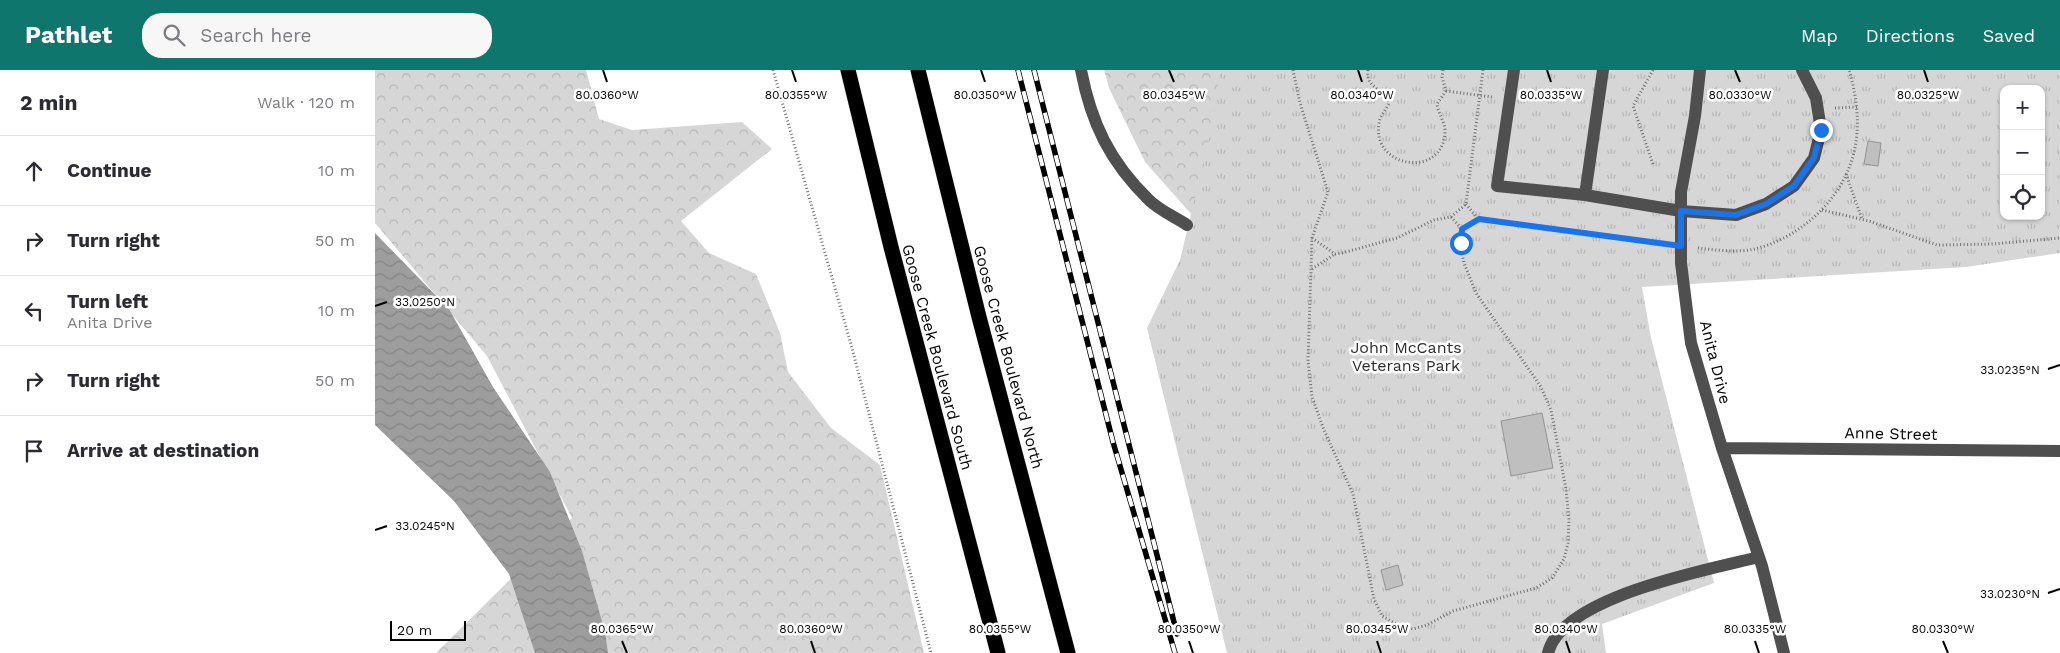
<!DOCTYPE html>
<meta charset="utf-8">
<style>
:root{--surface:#fff;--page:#f7f7f7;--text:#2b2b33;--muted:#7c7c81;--line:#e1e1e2;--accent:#0f766e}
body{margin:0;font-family:"Work Sans",sans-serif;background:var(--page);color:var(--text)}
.controls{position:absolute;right:15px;top:15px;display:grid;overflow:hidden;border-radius:10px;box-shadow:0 1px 4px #0004}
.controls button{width:45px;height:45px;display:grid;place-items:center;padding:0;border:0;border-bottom:1px solid var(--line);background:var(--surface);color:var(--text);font:25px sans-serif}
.scale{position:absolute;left:15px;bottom:12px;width:76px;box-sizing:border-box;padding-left:5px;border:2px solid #000;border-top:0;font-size:14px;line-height:18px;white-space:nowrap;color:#000;-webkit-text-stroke:4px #fff;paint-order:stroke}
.stop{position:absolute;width:15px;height:15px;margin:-11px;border:4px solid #1a73e8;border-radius:50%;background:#fff}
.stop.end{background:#1a73e8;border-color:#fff;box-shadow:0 1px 5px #0008}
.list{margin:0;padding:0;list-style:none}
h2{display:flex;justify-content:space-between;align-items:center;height:65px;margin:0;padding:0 20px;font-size:21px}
h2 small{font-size:16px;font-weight:400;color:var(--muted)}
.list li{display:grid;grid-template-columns:32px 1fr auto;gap:15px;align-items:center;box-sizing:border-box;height:70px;padding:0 20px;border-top:1px solid var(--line)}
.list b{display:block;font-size:19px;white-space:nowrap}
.list p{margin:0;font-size:16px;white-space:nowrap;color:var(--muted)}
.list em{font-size:16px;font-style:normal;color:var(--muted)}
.icon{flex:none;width:28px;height:28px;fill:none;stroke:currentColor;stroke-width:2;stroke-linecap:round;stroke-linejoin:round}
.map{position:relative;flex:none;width:1685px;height:583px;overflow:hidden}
header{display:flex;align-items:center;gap:30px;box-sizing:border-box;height:70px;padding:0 25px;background:var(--accent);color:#fff}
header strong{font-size:24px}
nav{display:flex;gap:28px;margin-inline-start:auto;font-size:18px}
.search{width:350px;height:45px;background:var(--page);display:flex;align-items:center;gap:12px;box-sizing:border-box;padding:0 18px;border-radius:20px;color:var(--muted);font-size:19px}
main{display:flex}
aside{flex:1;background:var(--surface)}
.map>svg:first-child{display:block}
.forest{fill:url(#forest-crowns)}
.park{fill:url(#park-tufts);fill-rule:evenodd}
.water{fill:url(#water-waves)}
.building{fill:#bfbfbf;stroke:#939393}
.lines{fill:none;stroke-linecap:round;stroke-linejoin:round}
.highway-casing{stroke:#dbdbdb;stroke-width:16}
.path{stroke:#717171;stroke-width:3;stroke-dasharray:1 2.5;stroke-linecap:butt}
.minor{stroke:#4f4f4f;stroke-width:12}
.highway{stroke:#000;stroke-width:15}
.rail-casing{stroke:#000;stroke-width:5.5}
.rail{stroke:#fff;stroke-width:4;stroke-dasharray:11;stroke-linecap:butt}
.route{stroke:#1a73e8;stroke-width:6}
.ticks{fill:none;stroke:#000;stroke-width:2}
.labels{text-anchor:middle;stroke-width:5;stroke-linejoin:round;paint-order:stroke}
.park-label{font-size:16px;fill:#2d2d2d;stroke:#fff}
.street-label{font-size:16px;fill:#000;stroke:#fff}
.ticks-label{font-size:12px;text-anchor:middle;fill:#000;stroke:#fff;stroke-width:5;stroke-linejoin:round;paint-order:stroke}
</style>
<header>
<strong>Pathlet</strong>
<div class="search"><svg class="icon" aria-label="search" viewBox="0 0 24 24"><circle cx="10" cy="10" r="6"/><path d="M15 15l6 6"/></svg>Search here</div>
<nav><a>Map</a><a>Directions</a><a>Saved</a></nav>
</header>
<main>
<aside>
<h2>2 min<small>Walk · 120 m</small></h2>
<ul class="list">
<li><svg class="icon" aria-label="ahead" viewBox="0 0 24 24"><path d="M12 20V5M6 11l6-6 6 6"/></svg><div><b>Continue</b></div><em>10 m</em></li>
<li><svg class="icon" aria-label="right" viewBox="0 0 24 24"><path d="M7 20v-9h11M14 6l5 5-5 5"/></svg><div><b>Turn right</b></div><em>50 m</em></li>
<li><svg class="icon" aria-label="left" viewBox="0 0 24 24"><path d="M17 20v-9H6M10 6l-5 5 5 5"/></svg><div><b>Turn left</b><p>Anita Drive</p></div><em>10 m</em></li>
<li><svg class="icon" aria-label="right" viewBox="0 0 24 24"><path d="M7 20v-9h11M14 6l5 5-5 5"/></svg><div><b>Turn right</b></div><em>50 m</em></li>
<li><svg class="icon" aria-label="arrive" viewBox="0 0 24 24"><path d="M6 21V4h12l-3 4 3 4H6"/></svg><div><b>Arrive at destination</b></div></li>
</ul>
</aside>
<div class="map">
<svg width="1685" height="583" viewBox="0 0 1685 583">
<defs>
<pattern id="forest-crowns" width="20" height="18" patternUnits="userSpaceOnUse" patternTransform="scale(1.25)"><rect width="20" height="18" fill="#d6d6d6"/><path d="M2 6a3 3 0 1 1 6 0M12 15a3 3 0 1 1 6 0" fill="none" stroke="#b6b6b6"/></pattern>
<pattern id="park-tufts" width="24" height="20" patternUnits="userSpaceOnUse" patternTransform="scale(1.25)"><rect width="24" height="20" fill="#d6d6d6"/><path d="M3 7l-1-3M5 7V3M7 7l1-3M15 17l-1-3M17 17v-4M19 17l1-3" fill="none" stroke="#b6b6b6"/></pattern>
<pattern id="water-waves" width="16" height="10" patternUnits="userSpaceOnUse" patternTransform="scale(1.25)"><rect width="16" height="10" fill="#9d9d9d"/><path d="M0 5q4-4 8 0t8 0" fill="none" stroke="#858585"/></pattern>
</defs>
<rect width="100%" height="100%" fill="#fff"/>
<path class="forest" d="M0,0H211L224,49L257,60L367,52L397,79L306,151L334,183L381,204L405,263L413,302L456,358L505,395L549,583H61L197,448L112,286L0,153Z
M729,0H942L826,155L770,92L734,18Z"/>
<path class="park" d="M845,0H1685V183L1591,197L1267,217L1276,268L1339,513L1227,554L1231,583H852L772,258L805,190L838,53ZM1629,19H1666V146H1629Z"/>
<path class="water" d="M0,163L74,239L118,317L175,402L207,481L230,562L233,583H160L134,504L79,431L0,355Z"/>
<path class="building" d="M1493,71L1506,73L1503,96L1489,94Z
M1167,343L1178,398L1136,406L1126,351Z
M1023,495L1028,515L1011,520L1006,500Z"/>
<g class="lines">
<g class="highway-casing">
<path id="highway" d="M473,0L516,177L623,583
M543,0L604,247L693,583"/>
</g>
<path class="path" d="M398,0L477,278L556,583
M918,0L925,33L953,122L937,168L933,291L937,327L949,360L978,424L999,529L1007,546L1025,556L1038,559L1052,555L1078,541L1161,518L1177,508L1189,489L1193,473L1194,450L1191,419L1176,340L1166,317L1101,223L1089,193L1085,173L1087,159L1103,149L1287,174
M993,0C990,18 1010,19 1014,33C1011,40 1005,46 1004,53C996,98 1067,109 1070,63C1071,53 1063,44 1062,34L1071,21
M1068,0L1067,7L1071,21
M1071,21L1117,27
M1460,38L1482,37
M1278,94L1258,36L1278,0
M1471,104L1487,149
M1091,134L1103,149
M1447,140L1494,151L1562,175L1618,174L1685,168
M1076,147L1087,159
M937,168L960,184L967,183L1022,168L1059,150L1076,147L1091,134L1108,0
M1323,178C1341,180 1362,183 1380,179C1424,168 1466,131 1478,86C1486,58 1482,27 1474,0
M937,199L960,184"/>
<path class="minor" d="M706,0C716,53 735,92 774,130C784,140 800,147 812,155
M1139,0L1122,116L1210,125L1306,141L1361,145L1391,134L1419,116L1439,88L1446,60L1441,28L1427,0
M1325,0L1320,46L1306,122V193L1316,273L1347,378L1387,496L1409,583
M1210,125L1228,0
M1347,378L1685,381
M1173,583C1187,526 1333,500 1384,487"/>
<use href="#highway" class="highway"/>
<g class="rail-casing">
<path id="rail" d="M643,0L738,372L800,583
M659,0L802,564"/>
</g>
<use href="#rail" class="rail"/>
</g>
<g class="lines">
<path class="route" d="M1086,173L1087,159L1104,149L1306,176V141L1361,145L1391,134L1419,116L1439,88L1446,60"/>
</g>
<path class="ticks" d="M228,0L232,12M417,0L421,12M606,0L610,12M794,0L799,12M983,0L987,12M1172,0L1176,12M1360,0L1365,12M1549,0L1553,12M0,236L12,232M1673,299L1685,295M0,460L12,456M1673,523L1685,519M247,571L252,583M436,571L440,583M625,571L629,583M814,571L818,583M1002,571L1006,583M1191,571L1195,583M1380,571L1384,583M1568,571L1573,583"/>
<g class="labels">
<g class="park-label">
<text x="1031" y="283">John McCants<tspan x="1031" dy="18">Veterans Park</tspan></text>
</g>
<g class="street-label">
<text transform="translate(563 287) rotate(75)" y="6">Goose Creek Boulevard South</text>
<text transform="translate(634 287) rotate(75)" y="6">Goose Creek Boulevard North</text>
<text transform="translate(1341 292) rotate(76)" y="6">Anita Drive</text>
<text transform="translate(1516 363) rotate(1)" y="6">Anne Street</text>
</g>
</g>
<g class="ticks-label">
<text x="232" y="29">80.0360°W</text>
<text x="421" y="29">80.0355°W</text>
<text x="610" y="29">80.0350°W</text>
<text x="799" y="29">80.0345°W</text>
<text x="987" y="29">80.0340°W</text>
<text x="1176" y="29">80.0335°W</text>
<text x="1365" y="29">80.0330°W</text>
<text x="1553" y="29">80.0325°W</text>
<text x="50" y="236">33.0250°N</text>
<text x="1635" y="304">33.0235°N</text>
<text x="50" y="460">33.0245°N</text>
<text x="1635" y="528">33.0230°N</text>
<text x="247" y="563">80.0365°W</text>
<text x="436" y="563">80.0360°W</text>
<text x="625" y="563">80.0355°W</text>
<text x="814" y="563">80.0350°W</text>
<text x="1002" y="563">80.0345°W</text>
<text x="1191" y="563">80.0340°W</text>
<text x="1380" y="563">80.0335°W</text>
<text x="1568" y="563">80.0330°W</text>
</g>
</svg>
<div class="controls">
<button>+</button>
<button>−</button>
<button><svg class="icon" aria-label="locate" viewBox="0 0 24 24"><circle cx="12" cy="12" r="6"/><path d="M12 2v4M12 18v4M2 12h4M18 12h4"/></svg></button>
</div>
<div class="scale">20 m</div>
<div class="stop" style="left:1086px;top:173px"></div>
<div class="stop end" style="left:1446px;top:60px"></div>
</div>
</main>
